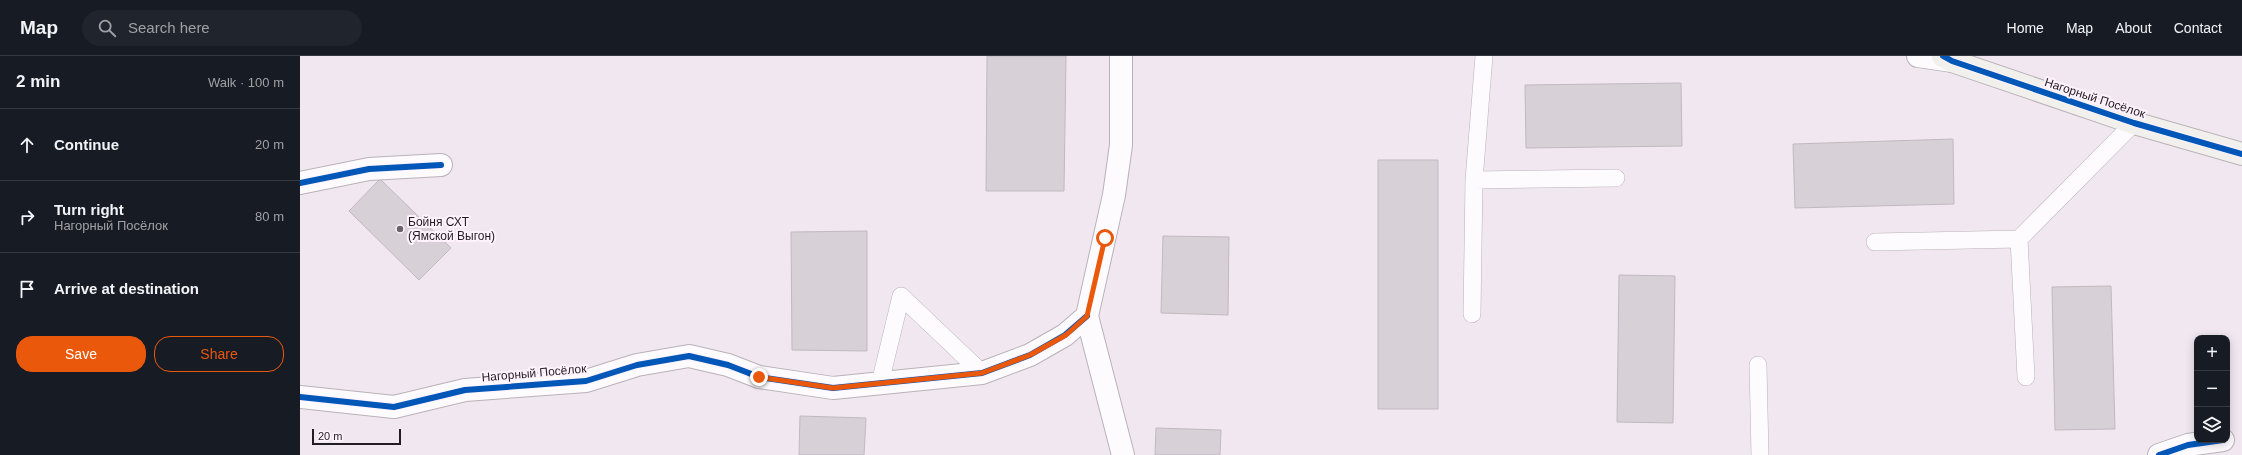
<!DOCTYPE html>
<meta charset="utf-8">
<style>
:root{--surface:#171b24;--page:#20242c;--text:#f1f3f6;--muted:#9ea1a6;--line:#363941;--accent:#ea580c}
body{margin:0;font-family:Helvetica,sans-serif;background:var(--page);color:var(--text)}
.controls{position:absolute;right:12px;bottom:12px;display:grid;overflow:hidden;border-radius:8px;box-shadow:0 2px 10px #0003}
.controls button{width:36px;height:36px;display:grid;place-items:center;padding:0;border:0;border-bottom:1px solid var(--line);background:var(--surface);color:var(--text);font:20px sans-serif}
.scale{position:absolute;left:12px;bottom:10px;width:89px;box-sizing:border-box;padding-left:4px;border:2px solid #231c23;border-top:0;font-size:11px;line-height:14px;white-space:nowrap;color:#231c23;-webkit-text-stroke:3px #fef3fd;paint-order:stroke}
.stop{position:absolute;width:12px;height:12px;margin:-9px;border:3px solid #ea580c;border-radius:50%;background:#fff}
.stop.end{background:#ea580c;border-color:#fff;box-shadow:0 1px 4px #0008}
.list{margin:0;padding:0;list-style:none}
h2{display:flex;justify-content:space-between;align-items:center;height:52px;margin:0;padding:0 16px;font-size:17px}
h2 small{font-size:13px;font-weight:400;color:var(--muted)}
.list li{display:grid;grid-template-columns:26px 1fr auto;gap:12px;align-items:center;box-sizing:border-box;height:72px;padding:0 16px;border-top:1px solid var(--line)}
.list b{display:block;font-size:15px;white-space:nowrap}
.list p{margin:0;font-size:13px;white-space:nowrap;color:var(--muted)}
.list em{font-size:13px;font-style:normal;color:var(--muted)}
.actions{display:flex;gap:8px;padding:12px 16px}
.actions a{flex:1;padding:9px 0;border:1px solid var(--accent);border-radius:16px;text-align:center;font-size:14px;color:var(--accent)}
.actions .main{background:var(--accent);color:#fff}
.icon{flex:none;width:22px;height:22px;fill:none;stroke:currentColor;stroke-width:2;stroke-linecap:round;stroke-linejoin:round}
.map{position:relative;flex:none;width:1942px;height:399px;overflow:hidden}
header{display:flex;align-items:center;gap:24px;box-sizing:border-box;height:56px;padding:0 20px;background:var(--surface);border-bottom:1px solid var(--line)}
header strong{font-size:19px}
nav{display:flex;gap:22px;margin-inline-start:auto;font-size:14px}
.search{width:280px;height:36px;background:var(--page);display:flex;align-items:center;gap:10px;box-sizing:border-box;padding:0 14px;border-radius:22px;color:var(--muted);font-size:15px}
main{display:flex}
aside{flex:1;background:var(--surface)}
.map>svg:first-child{display:block}
.building{fill:#d8d0d7;stroke:#c1b9c0}
.lines{fill:none;stroke-linecap:round;stroke-linejoin:round}
.lane-casing{stroke:#b9b2b8;stroke-width:18}
.street-casing{stroke:#b9b2b8;stroke-width:24}
.secondary-casing{stroke:#b9b2b8;stroke-width:24}
.lane{stroke:#fdfbfd;stroke-width:17}
.street{stroke:#fdfbfd;stroke-width:22}
.secondary{stroke:#f2f0ed;stroke-width:22}
.cycleway-casing{stroke:#fef3fd;stroke-width:8}
.cycleway{stroke:#0057b8;stroke-width:6}
.route{stroke:#ea580c;stroke-width:5}
.poi-dot{fill:#6b636b;stroke:#fef3fd;stroke-width:1.5}
.labels{text-anchor:middle;stroke-width:4;stroke-linejoin:round;paint-order:stroke}
.street-label{font-size:12px;fill:#231c23;stroke:#fef3fd}
.poi-label{font-size:12px;fill:#231c23;stroke:#fef3fd;text-anchor:start}
</style>
<header>
<strong>Map</strong>
<div class="search"><svg class="icon" aria-label="search" viewBox="0 0 24 24"><circle cx="10" cy="10" r="6"/><path d="M15 15l6 6"/></svg>Search here</div>
<nav><a>Home</a><a>Map</a><a>About</a><a>Contact</a></nav>
</header>
<main>
<aside>
<h2>2 min<small>Walk · 100 m</small></h2>
<ul class="list">
<li><svg class="icon" aria-label="ahead" viewBox="0 0 24 24"><path d="M12 20V5M6 11l6-6 6 6"/></svg><div><b>Continue</b></div><em>20 m</em></li>
<li><svg class="icon" aria-label="right" viewBox="0 0 24 24"><path d="M7 20v-9h11M14 6l5 5-5 5"/></svg><div><b>Turn right</b><p>Нагорный Посёлок</p></div><em>80 m</em></li>
<li><svg class="icon" aria-label="arrive" viewBox="0 0 24 24"><path d="M6 21V4h12l-3 4 3 4H6"/></svg><div><b>Arrive at destination</b></div></li>
</ul>
<div class="actions"><a class="main">Save</a><a>Share</a></div>
</aside>
<div class="map">
<svg width="1942" height="399" viewBox="0 0 1942 399">
<rect width="100%" height="100%" fill="#f1e7f0"/>
<path class="building" d="M687,0H766L764,135H686Z
M1381,27L1382,90L1226,92L1225,29Z
M1653,83L1654,148L1495,152L1493,88Z
M1078,104H1138V353H1078Z
M80,123L151,192L119,224L49,155Z
M567,175V295L492,294L491,176Z
M863,180L929,181L928,259L861,257Z
M1319,219L1375,220L1373,367L1317,366Z
M1811,230L1815,373L1755,374L1752,231Z
M500,360L566,362L564,399H499Z
M856,372L921,374L920,399H855Z"/>
<g class="lines">
<g class="lane-casing">
<path id="lane" d="M1174,124L1316,122
M1719,183L1726,321
M1575,186L1719,183L1834,67
M601,240L682,317
M1172,258L1174,124L1184,0
M1458,309L1460,399
M580,327L601,240"/>
</g>
<g class="street-casing">
<path id="street" d="M821,0V89L814,139L787,260L823,399
M1618,0L1652,5
M0,127L69,113L141,109
M0,341L94,351L165,334L286,325L337,309L389,300L428,309L459,321L533,332L682,317L730,299L765,279L787,260
M1859,399L1888,389L1923,384"/>
</g>
<g class="secondary-casing">
<path id="secondary" d="M1643,0L1652,5L1834,67L1942,98"/>
</g>
<use href="#lane" class="lane"/>
<use href="#street" class="street"/>
<use href="#secondary" class="secondary"/>
<g class="cycleway-casing">
<path id="cycleway" d="M1643,0L1652,5L1834,67L1942,98
M0,127L69,113L141,109
M0,341L94,351L165,334L286,325L337,309L389,300L428,309L459,321L533,332L682,317L730,299L765,279L787,260
M1859,399L1888,389L1923,384"/>
</g>
<use href="#cycleway" class="cycleway"/>
</g>
<g class="lines">
<path class="route" d="M459,321L533,332L682,317L730,299L766,279L787,260L805,182"/>
</g>
<circle class="poi-dot" cx="100" cy="173" r="4"/>
<g class="labels">
<g class="street-label">
<text transform="translate(1795 42) rotate(18)" y="4">Нагорный Посёлок</text>
<text transform="translate(234 317) rotate(-5)" y="4">Нагорный Посёлок</text>
</g>
<g class="poi-label">
<text x="108" y="170">Бойня СХТ<tspan x="108" dy="14">(Ямской Выгон)</tspan></text>
</g>
</g>
</svg>
<div class="controls">
<button>+</button>
<button>−</button>
<button><svg class="icon" aria-label="layers" viewBox="0 0 24 24"><path d="M12 4l9 5-9 5-9-5zM3 14l9 5 9-5"/></svg></button>
</div>
<div class="scale">20 m</div>
<div class="stop" style="left:805px;top:182px"></div>
<div class="stop end" style="left:459px;top:321px"></div>
</div>
</main>
